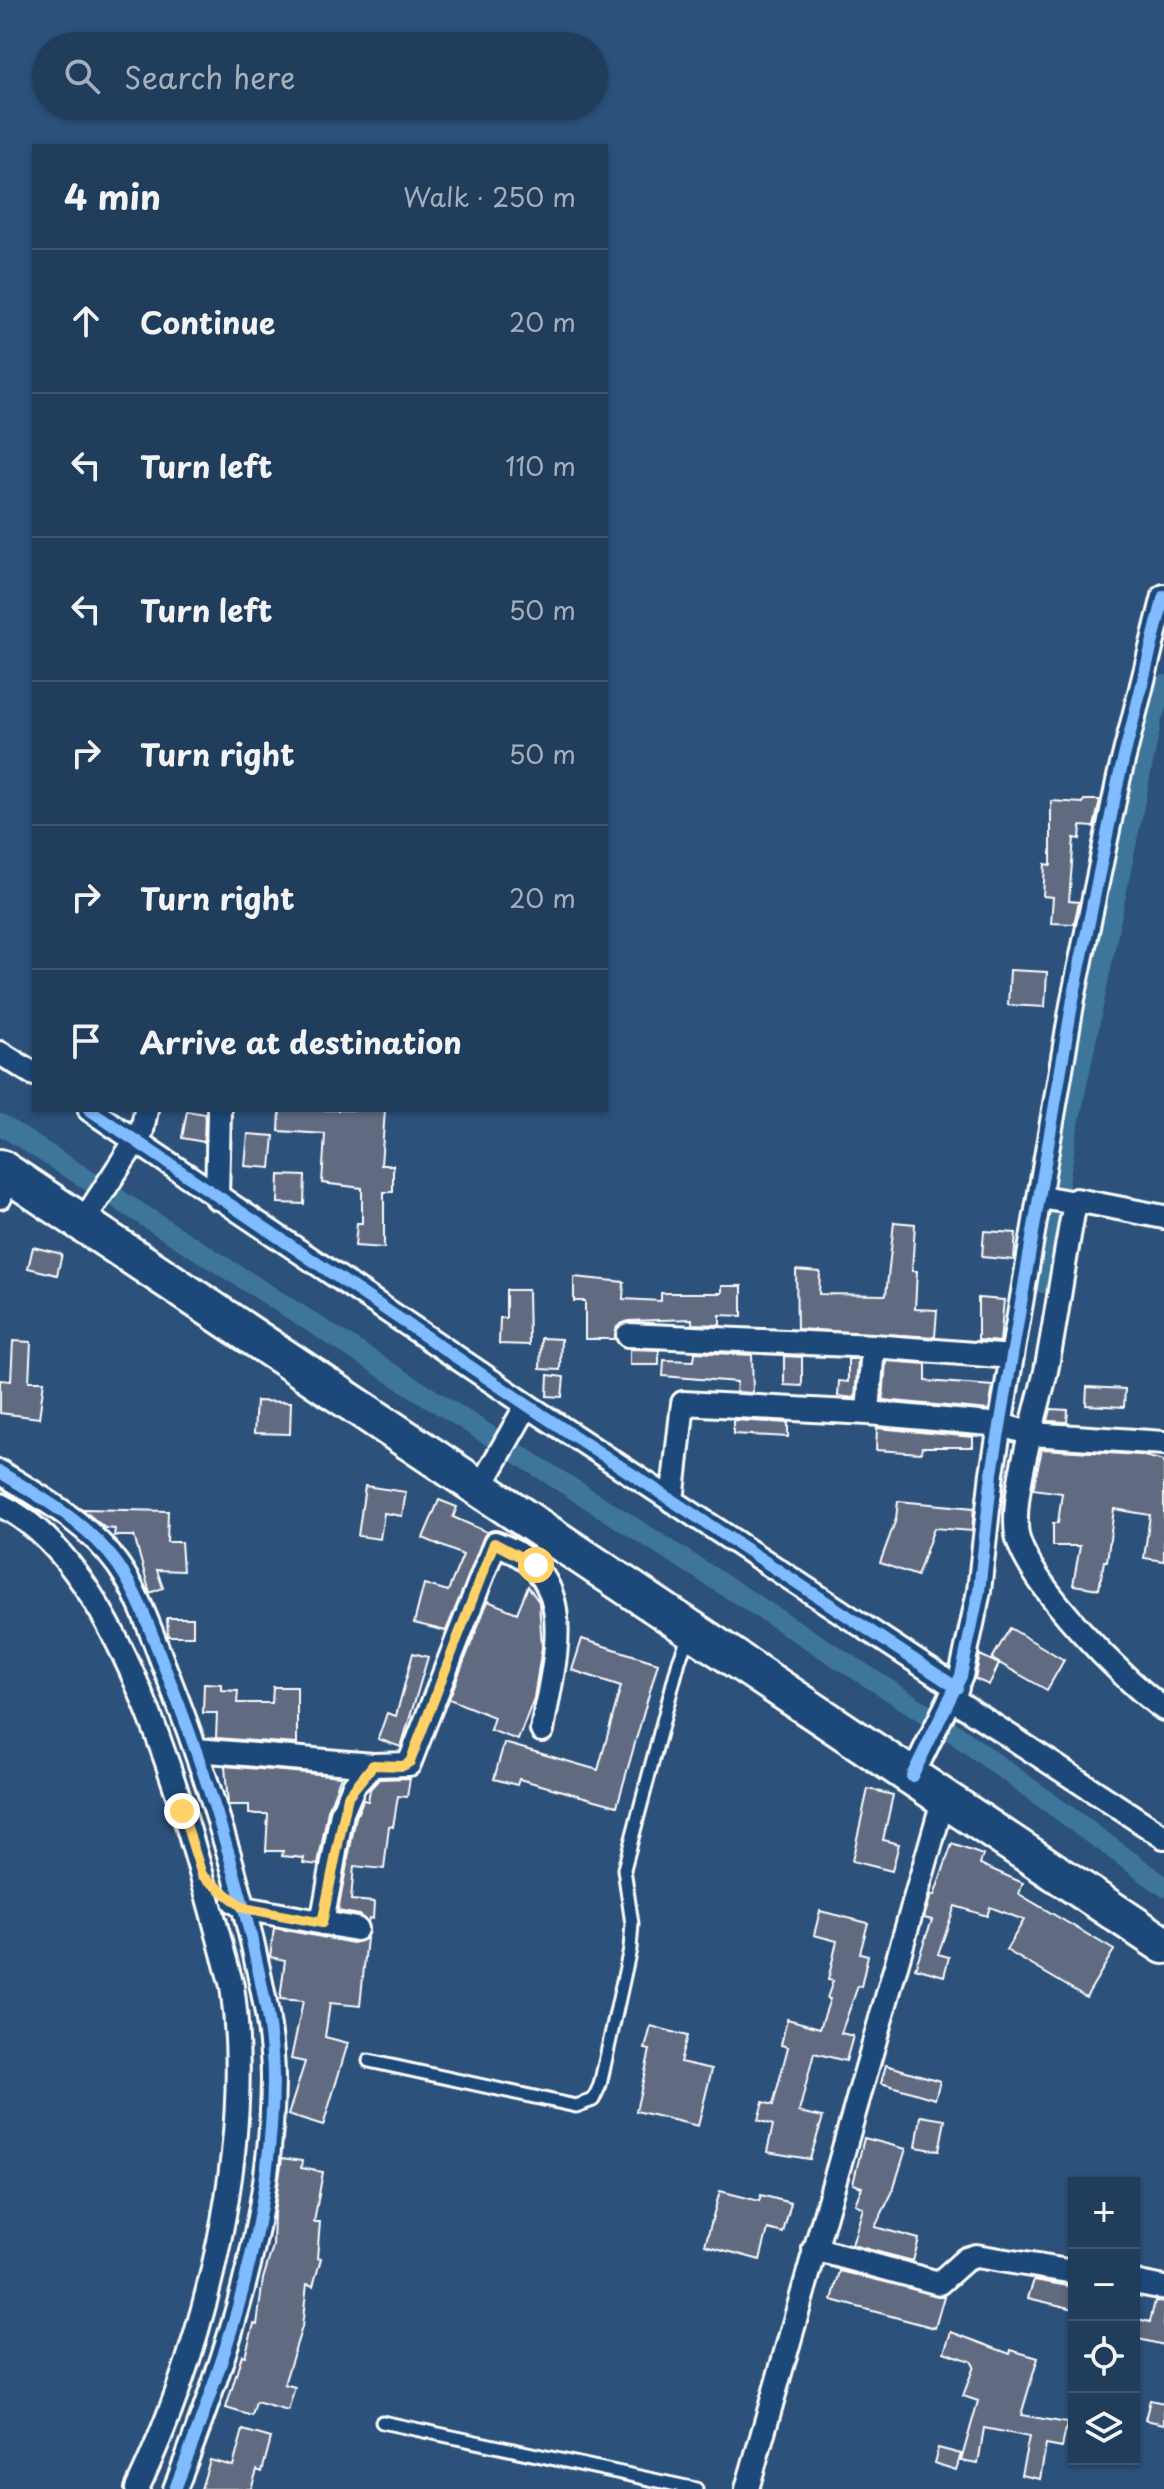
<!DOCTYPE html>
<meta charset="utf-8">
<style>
:root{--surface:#213d5c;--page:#294462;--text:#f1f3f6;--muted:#a2aebb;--line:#3e5672}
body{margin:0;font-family:"Playpen Sans",sans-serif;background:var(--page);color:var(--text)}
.controls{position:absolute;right:24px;bottom:24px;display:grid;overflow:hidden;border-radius:0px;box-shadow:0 2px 6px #0004}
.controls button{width:72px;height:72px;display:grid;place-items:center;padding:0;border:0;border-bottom:2px solid var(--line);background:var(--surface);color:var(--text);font:40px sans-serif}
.stop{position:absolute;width:24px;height:24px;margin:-18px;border:6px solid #ffd166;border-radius:50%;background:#fff}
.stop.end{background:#ffd166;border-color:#fff;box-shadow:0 2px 8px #0008}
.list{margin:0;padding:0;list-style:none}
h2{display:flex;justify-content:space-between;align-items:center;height:104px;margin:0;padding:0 32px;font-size:34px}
h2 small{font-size:26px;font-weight:400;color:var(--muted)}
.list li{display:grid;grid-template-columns:52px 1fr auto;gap:24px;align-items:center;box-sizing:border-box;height:144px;padding:0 32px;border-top:2px solid var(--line)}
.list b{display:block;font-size:30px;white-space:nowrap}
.list em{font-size:26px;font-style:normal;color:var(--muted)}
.icon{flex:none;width:44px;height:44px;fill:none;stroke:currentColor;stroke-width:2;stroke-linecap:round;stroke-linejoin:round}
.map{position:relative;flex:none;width:1164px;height:2489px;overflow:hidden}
.search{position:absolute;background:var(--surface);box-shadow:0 2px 6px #0004;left:32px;top:32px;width:576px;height:88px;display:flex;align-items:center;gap:20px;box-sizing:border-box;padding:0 28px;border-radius:44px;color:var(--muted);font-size:30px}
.panel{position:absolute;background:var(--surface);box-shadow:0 2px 6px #0004;left:32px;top:144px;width:576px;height:968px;border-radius:0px}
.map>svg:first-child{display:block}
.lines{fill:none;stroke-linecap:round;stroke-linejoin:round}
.canal{stroke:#3e769a;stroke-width:20}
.building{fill:#616b81;stroke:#fff;stroke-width:2}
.service-casing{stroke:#fff;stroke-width:17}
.minor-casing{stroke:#fff;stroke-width:28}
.primary-casing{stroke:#fff;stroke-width:42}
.service{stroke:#1f4a7a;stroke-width:11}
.minor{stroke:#1f4a7a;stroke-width:22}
.primary{stroke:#1f4a7a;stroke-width:36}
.cycleway-casing{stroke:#1f4a7a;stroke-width:17}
.cycleway{stroke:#80bcff;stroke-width:12}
.route{stroke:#ffd166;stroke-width:10}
</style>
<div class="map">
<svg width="1164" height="2489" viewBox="0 0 1164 2489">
<rect width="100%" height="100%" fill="#2c517b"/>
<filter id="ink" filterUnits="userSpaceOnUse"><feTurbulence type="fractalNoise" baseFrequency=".0125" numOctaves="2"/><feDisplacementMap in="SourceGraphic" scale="16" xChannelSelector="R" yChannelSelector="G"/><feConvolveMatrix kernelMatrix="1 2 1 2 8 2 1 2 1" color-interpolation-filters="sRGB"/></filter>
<g filter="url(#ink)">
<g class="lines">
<path class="canal" d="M0,1124L936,1720L1164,1886
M1043,1283L1066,1138L1152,718L1164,685"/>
</g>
<path class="building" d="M1084,800H1100L1094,827L1081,826L1080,839L1074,838L1069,901L1079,902L1074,924L1051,923L1053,897L1043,896L1045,864L1051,865V801L1083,803Z
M1010,970L1047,972L1045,1007L1008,1005Z
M280,1110H385L381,1165H393V1192H384V1248L355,1246L357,1223H362V1188L322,1183L325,1134L279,1131Z
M187,1111L205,1114L204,1142L182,1138Z
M248,1134L274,1136L271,1168L245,1166Z
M279,1175L305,1176L304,1204L278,1203Z
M894,1222L915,1224L912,1271H917L915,1309L937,1310L935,1337L797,1329L796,1270L820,1272L819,1294L886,1295Z
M984,1231L1016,1233L1014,1260L982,1257Z
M33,1247L62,1254L57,1275L28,1268Z
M574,1277L624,1282L623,1299L661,1301V1293H722V1286H742V1316L720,1315V1325L692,1324V1319L628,1321L617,1327L615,1339H585V1301H574Z
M506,1290H528L529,1345L499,1344L500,1318H506Z
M978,1298L1004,1300L1000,1342L978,1340Z
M541,1338L561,1339L560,1370L540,1369Z
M13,1341L31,1342L29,1381H44L39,1418L0,1413V1380L11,1381Z
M630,1349L659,1350V1365H630Z
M695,1352L752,1355L753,1393L736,1392L737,1382L663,1376L664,1360L694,1361Z
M784,1356L802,1357V1386L784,1385Z
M848,1359H858L855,1398L838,1396L839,1381L848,1382Z
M886,1361L926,1364V1381L993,1386L989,1410L883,1400Z
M548,1375L564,1377L562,1397L547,1396Z
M1087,1387L1125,1389L1124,1407L1086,1405Z
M256,1401L291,1402L290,1434L254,1433Z
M1051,1409L1068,1410L1067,1422L1048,1421Z
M733,1420L788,1423V1437L733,1434Z
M877,1428L973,1437V1447H922L921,1453L876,1450Z
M1042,1449L1140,1455L1164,1461V1561L1144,1558L1150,1515L1114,1509L1107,1561H1104L1099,1589L1073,1585L1080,1546H1053V1523H1058L1062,1493L1033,1489Z
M365,1486L406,1492L402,1516L384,1513L380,1539L358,1536Z
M439,1500L457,1507L453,1517L487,1532L446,1631L414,1623L424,1584L448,1591L463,1555L423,1538Z
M898,1501L974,1508L972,1531L934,1528L917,1576L880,1563L896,1519Z
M82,1509L168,1511L167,1542H181L183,1571L157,1570L163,1588L150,1593L134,1536H114L115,1529L105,1528Z
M528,1586L539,1602L542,1647L534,1698L518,1740L490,1730L494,1717L449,1699L488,1601L517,1613Z
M167,1618H193V1636H168Z
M1010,1628L1064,1660L1047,1690L992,1659Z
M582,1639L658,1663L617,1806L519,1779L517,1785L494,1779L504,1743L598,1770L621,1686L572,1670Z
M413,1653L428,1657L401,1747L378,1739L387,1713L396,1716Z
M980,1655L999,1664L989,1685L975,1679Z
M204,1683L221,1684V1690L238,1691L237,1703H272L273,1687H297V1744L216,1738L217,1713H203Z
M225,1766L341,1776L328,1810L318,1865L303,1863L304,1858L282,1856L283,1851H266L268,1814H249V1805H228Z
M410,1778L407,1797L398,1796L393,1827L389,1826L384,1869L354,1866L351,1900L374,1902L373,1919L369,1918L368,1923L359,1915L338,1911L356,1817L363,1800L368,1801L370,1789L379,1779Z
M868,1789L893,1795L883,1840L899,1844L892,1871L852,1861Z
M952,1844L983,1855L980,1864L1023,1883L1019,1894L1114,1950L1086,1997L1006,1950L1024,1920L990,1907L987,1916L955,1906L938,1954L949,1957L944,1976L915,1968L932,1920L924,1918L931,1895L934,1896Z
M820,1911L868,1923L860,1953L868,1955L861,1987L858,1986L841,2033L853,2036L846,2061L814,2053L799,2112L823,2117L810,2159L767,2152L773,2125L758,2120L763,2102L773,2105L788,2047L781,2045L787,2019L820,2028L830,1999L827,1998L833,1981L828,1980L837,1941L814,1935Z
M274,1928L353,1943L367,1938L360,2006L330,2003L325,2037L348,2043L323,2126L288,2115L305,2062L291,2059L303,2001L280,1999L285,1960L270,1957Z
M651,2026L687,2036L680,2062L712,2069L698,2126L636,2111L650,2050L645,2049Z
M886,2065L940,2081L935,2099L881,2083Z
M921,2116L945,2120L939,2151L916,2147Z
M864,2138L906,2149L892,2193L875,2227L919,2239L913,2261L852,2245L863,2208L855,2204L862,2187L853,2184Z
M282,2158L302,2161L301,2168L323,2172L314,2222H320L317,2258L321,2259L313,2286L307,2284L302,2327L284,2384L295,2387L288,2411L256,2402L252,2416L226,2408L242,2355L245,2356L254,2324L257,2325L263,2279L273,2246L274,2213Z
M720,2191L759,2201L761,2195L791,2203L783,2233L768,2229L760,2260L705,2245Z
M840,2271L944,2296L935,2328L832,2300Z
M1034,2280L1074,2287V2309L1028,2298Z
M1155,2301L1164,2302V2345L1134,2338V2318L1150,2322Z
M951,2332L1010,2354L1011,2350L1038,2358L1021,2415L1067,2423L1062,2448L1046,2445L1040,2479L1021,2475L1029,2437L984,2428L978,2464L961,2461L978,2401L963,2396L974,2366L971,2361L944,2352Z
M1150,2400L1164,2403V2424L1145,2420Z
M243,2430L271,2438L262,2472L257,2470L251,2489H201L210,2460L233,2466Z
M938,2448L961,2454L956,2470L934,2463Z"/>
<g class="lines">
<g class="service-casing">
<path id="service" d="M369,2061L576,2106L593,2100L600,2085L630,1949L632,1924L624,1869L679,1661L690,1633
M382,2422L696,2489"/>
</g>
<g class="minor-casing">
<path id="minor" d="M0,1053L34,1074
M90,1110L527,1405L957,1688
M0,1197L7,1173
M1041,1197L1075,1203C1064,1259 1057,1315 1046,1371C1037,1411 1008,1503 1018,1539C1032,1587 1123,1680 1164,1709
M217,1198L219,1110
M1076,1200L1164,1217
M83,1222L142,1131L146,1110
M628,1335L873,1346L1012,1357
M873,1346L868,1413L1001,1425L1032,1434L1164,1443
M0,1472C42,1498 89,1524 118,1565C141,1598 153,1639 168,1676C202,1762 230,1850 252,1941C262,1987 273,2032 273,2079C272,2222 227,2357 175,2489
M480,1488L527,1405
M672,1501L683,1403L868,1413
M0,1505C131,1567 195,1854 232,1986C255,2145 205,2345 137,2489
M953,1699L1164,1837
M197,1750L373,1765L409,1764L495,1543C584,1575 554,1658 542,1730
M912,1776L961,1676L979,1591L992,1473L1073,999L1119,777L1164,596
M234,1901L244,1908L356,1929
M322,1923L342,1813L354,1785L373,1765
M814,2249L939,2283L966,2259L976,2256L1074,2272
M1134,2282L1164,2288
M747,2489L944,1797"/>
</g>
<g class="primary-casing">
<path id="primary" d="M0,1168L1164,1945"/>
</g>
<use href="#service" class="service"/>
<use href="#minor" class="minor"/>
<use href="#primary" class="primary"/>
<g class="cycleway-casing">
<path id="cycleway" d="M90,1110L527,1405L957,1688
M0,1472C42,1498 89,1524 118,1565C141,1598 153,1639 168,1676C202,1762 230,1850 252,1941C262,1987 273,2032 273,2079C272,2222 227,2357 175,2489
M912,1776L961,1676L979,1591L992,1473L1073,999L1119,777L1164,596"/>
</g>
<use href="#cycleway" class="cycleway"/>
</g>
</g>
<g class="lines" filter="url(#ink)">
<path class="route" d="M182,1811L202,1875L244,1908L322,1923L348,1796L373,1765L403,1766L410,1762L494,1543L536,1565"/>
</g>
</svg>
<div class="controls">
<button>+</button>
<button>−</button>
<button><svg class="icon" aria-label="locate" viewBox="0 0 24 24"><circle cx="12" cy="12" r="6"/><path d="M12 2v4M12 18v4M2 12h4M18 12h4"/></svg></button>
<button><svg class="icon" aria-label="layers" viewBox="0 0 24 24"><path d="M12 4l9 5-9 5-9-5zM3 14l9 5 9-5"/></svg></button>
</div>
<div class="stop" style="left:536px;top:1565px"></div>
<div class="stop end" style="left:182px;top:1811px"></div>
<div class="search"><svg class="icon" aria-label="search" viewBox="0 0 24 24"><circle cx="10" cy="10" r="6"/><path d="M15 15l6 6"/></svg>Search here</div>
<section class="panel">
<h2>4 min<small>Walk · 250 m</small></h2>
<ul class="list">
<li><svg class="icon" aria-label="ahead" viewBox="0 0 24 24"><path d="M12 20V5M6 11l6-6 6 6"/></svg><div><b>Continue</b></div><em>20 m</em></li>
<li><svg class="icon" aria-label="left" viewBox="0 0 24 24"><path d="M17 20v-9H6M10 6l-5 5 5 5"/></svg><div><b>Turn left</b></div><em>110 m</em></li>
<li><svg class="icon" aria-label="left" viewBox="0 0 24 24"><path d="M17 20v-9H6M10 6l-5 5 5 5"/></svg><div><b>Turn left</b></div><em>50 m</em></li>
<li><svg class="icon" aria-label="right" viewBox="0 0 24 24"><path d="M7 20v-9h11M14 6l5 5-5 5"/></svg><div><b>Turn right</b></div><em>50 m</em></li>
<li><svg class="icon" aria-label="right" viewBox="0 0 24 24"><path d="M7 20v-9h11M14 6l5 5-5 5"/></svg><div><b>Turn right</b></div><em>20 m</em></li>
<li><svg class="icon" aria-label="arrive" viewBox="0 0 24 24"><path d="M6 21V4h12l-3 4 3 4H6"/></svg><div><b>Arrive at destination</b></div></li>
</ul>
</section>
</div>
